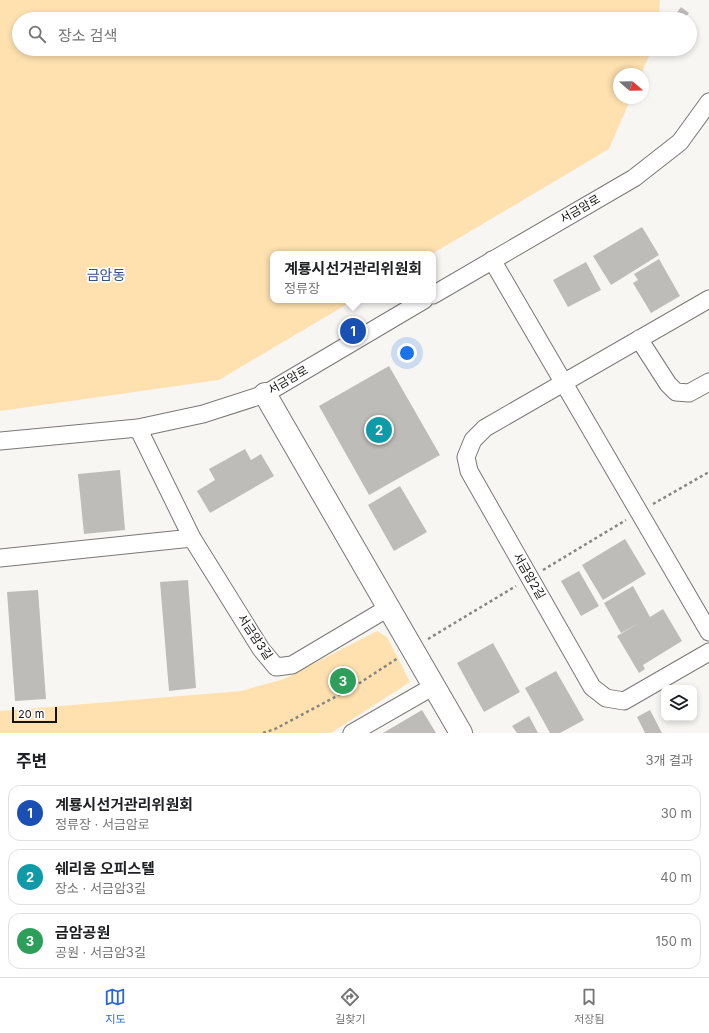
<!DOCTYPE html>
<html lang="ko">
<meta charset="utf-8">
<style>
:root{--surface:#fff;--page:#f6f6f6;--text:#202124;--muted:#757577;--line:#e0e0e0;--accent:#2a67d4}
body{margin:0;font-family:Inter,"Noto Sans KR",sans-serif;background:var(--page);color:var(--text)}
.controls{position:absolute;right:12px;bottom:12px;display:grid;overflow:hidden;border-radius:8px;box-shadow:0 2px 6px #0003}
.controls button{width:36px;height:36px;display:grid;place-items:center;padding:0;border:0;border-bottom:1px solid var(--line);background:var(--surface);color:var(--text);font:20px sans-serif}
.compass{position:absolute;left:613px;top:68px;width:36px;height:36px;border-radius:50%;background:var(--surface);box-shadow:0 2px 6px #0003;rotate:110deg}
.scale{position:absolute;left:12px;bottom:10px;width:45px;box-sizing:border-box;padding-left:4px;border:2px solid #131312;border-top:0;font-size:11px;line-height:14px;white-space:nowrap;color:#131312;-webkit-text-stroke:3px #fff;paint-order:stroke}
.you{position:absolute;left:407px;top:353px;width:14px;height:14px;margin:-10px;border:3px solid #fff;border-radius:50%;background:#1a73e8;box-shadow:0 0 0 6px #1a73e833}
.badge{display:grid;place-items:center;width:26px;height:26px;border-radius:50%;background:var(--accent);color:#fff;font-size:13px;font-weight:700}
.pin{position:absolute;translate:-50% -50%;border:2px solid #fff;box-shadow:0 1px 4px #0006}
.popup{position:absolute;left:270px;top:251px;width:166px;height:52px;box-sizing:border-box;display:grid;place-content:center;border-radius:8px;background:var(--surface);filter:drop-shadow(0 1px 3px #0005);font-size:13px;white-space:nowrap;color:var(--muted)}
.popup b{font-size:15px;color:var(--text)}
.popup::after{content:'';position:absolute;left:50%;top:100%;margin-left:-8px;border:8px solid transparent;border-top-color:var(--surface)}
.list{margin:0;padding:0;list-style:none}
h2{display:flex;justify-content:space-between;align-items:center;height:52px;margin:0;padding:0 16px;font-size:17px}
h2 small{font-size:13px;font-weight:400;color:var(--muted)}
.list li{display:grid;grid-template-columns:26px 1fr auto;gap:12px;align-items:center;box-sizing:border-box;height:56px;margin:0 8px 8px;padding:0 8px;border:1px solid var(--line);border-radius:12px}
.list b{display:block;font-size:15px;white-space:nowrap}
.list p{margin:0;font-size:13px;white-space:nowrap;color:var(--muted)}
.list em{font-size:13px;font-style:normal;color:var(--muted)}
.icon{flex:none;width:22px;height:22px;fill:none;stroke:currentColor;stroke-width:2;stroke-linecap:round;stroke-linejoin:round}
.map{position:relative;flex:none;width:709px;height:733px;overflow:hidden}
.search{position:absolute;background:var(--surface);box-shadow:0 2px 6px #0003;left:12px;right:12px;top:12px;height:44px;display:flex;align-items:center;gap:10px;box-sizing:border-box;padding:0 14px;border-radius:22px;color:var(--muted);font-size:15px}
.sheet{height:244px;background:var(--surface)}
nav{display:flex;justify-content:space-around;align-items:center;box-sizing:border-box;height:56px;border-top:1px solid var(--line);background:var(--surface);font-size:11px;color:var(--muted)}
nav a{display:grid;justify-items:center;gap:2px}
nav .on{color:var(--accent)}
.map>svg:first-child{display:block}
.green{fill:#fee1af}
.building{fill:#bebcb9}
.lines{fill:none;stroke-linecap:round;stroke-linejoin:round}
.street-casing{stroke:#797875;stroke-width:19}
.secondary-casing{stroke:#797875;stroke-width:24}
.path{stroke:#878684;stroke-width:2.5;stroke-dasharray:3 3;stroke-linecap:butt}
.street{stroke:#fff;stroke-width:17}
.secondary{stroke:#fff;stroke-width:22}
.labels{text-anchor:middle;stroke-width:3.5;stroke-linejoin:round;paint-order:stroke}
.street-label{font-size:12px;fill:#131312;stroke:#fff}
.quarter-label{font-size:14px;fill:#32528a;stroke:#fff}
</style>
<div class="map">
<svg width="709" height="733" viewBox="0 0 709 733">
<rect width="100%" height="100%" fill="#f8f6f3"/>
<path class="green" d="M0,0H660L659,19H19V49H652L641,74H619V98H631L609,149L432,254H273V300H354L219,380L0,411Z
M377,631L387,637L410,682L331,733H0V711L241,691L284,679Z"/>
<path class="building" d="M681,7L689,13L684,19H672Z
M642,227L659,255L611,285L593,256Z
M659,259L680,296L651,313L633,283L638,280L634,274Z
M586,262L601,290L568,307L553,280Z
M389,366L440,455L369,495L319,406Z
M245,449L251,460L261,454L274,476L210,513L197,491L215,480L209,469Z
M120,470L125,530L84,534L78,474Z
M400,486L427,532L394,551L368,505Z
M625,539L646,574L603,600L582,565Z
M579,571L599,606L581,616L561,581Z
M188,580L196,688L169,691L160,582Z
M633,586L650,617L663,609L682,641L643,665L645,669L639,673L617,636L639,623L621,633L604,603Z
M38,590L46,699L15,701L7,592Z
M493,643L520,692L484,712L457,663Z
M556,671L584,720L560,733H550L525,688Z
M422,710L436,733H383Z
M650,710L662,733H645L637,717Z
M529,716L538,733H517L512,726Z"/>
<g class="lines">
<g class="street-casing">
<path id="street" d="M492,260L709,632
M433,295L634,178L680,142L709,102
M709,299L485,428L473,440L466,457L469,471L592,687L606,698L624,701L709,652
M639,339L668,384L676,392L689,393L709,382
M138,428L192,538L261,649L276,667L292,665L388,608
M0,441L138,428L203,414L265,394L424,300
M0,558L192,538
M352,733L434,686"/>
</g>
<g class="secondary-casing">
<path id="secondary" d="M265,394L461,733"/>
</g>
<path class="path" d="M653,504L709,472
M543,570L626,520
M428,639L516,586
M263,733L275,729L352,688L398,658"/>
<use href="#street" class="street"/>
<use href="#secondary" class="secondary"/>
</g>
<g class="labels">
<g class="street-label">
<text transform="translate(580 209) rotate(-30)" y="4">서금암로</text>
<text transform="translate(288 380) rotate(-30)" y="4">서금암로</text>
<text transform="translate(529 576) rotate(60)" y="4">서금암2길</text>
<text transform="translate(255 637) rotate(56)" y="4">서금암3길</text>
</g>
<g class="quarter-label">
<text x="106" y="280">금암동</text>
</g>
</g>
</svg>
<div class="controls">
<button><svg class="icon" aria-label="layers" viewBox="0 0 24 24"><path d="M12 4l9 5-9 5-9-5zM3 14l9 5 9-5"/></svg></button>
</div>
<svg class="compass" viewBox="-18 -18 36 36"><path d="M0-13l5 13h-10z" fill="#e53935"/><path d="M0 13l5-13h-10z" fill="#757577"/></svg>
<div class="scale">20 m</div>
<div class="you"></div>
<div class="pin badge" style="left:353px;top:331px;background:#1a4fb4">1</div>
<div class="popup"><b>계룡시선거관리위원회</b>정류장</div>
<div class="pin badge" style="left:379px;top:430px;background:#0f9aa8">2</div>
<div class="pin badge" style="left:343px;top:681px;background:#2e9e5b">3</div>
<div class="search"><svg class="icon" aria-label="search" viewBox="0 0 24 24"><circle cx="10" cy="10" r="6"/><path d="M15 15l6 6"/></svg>장소 검색</div>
</div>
<section class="sheet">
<h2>주변<small>3개 결과</small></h2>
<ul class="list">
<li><span class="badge" style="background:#1a4fb4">1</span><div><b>계룡시선거관리위원회</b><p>정류장 · 서금암로</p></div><em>30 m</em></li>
<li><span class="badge" style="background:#0f9aa8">2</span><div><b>쉐리움 오피스텔</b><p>장소 · 서금암3길</p></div><em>40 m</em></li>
<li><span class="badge" style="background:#2e9e5b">3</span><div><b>금암공원</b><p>공원 · 서금암3길</p></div><em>150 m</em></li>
</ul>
</section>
<nav>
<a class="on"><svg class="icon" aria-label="map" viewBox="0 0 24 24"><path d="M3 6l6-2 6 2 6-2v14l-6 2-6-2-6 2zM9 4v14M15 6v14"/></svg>지도</a>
<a><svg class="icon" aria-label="directions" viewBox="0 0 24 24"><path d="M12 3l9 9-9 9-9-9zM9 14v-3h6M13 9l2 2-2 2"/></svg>길찾기</a>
<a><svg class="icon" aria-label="saved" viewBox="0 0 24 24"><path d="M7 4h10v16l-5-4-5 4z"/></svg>저장됨</a>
</nav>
